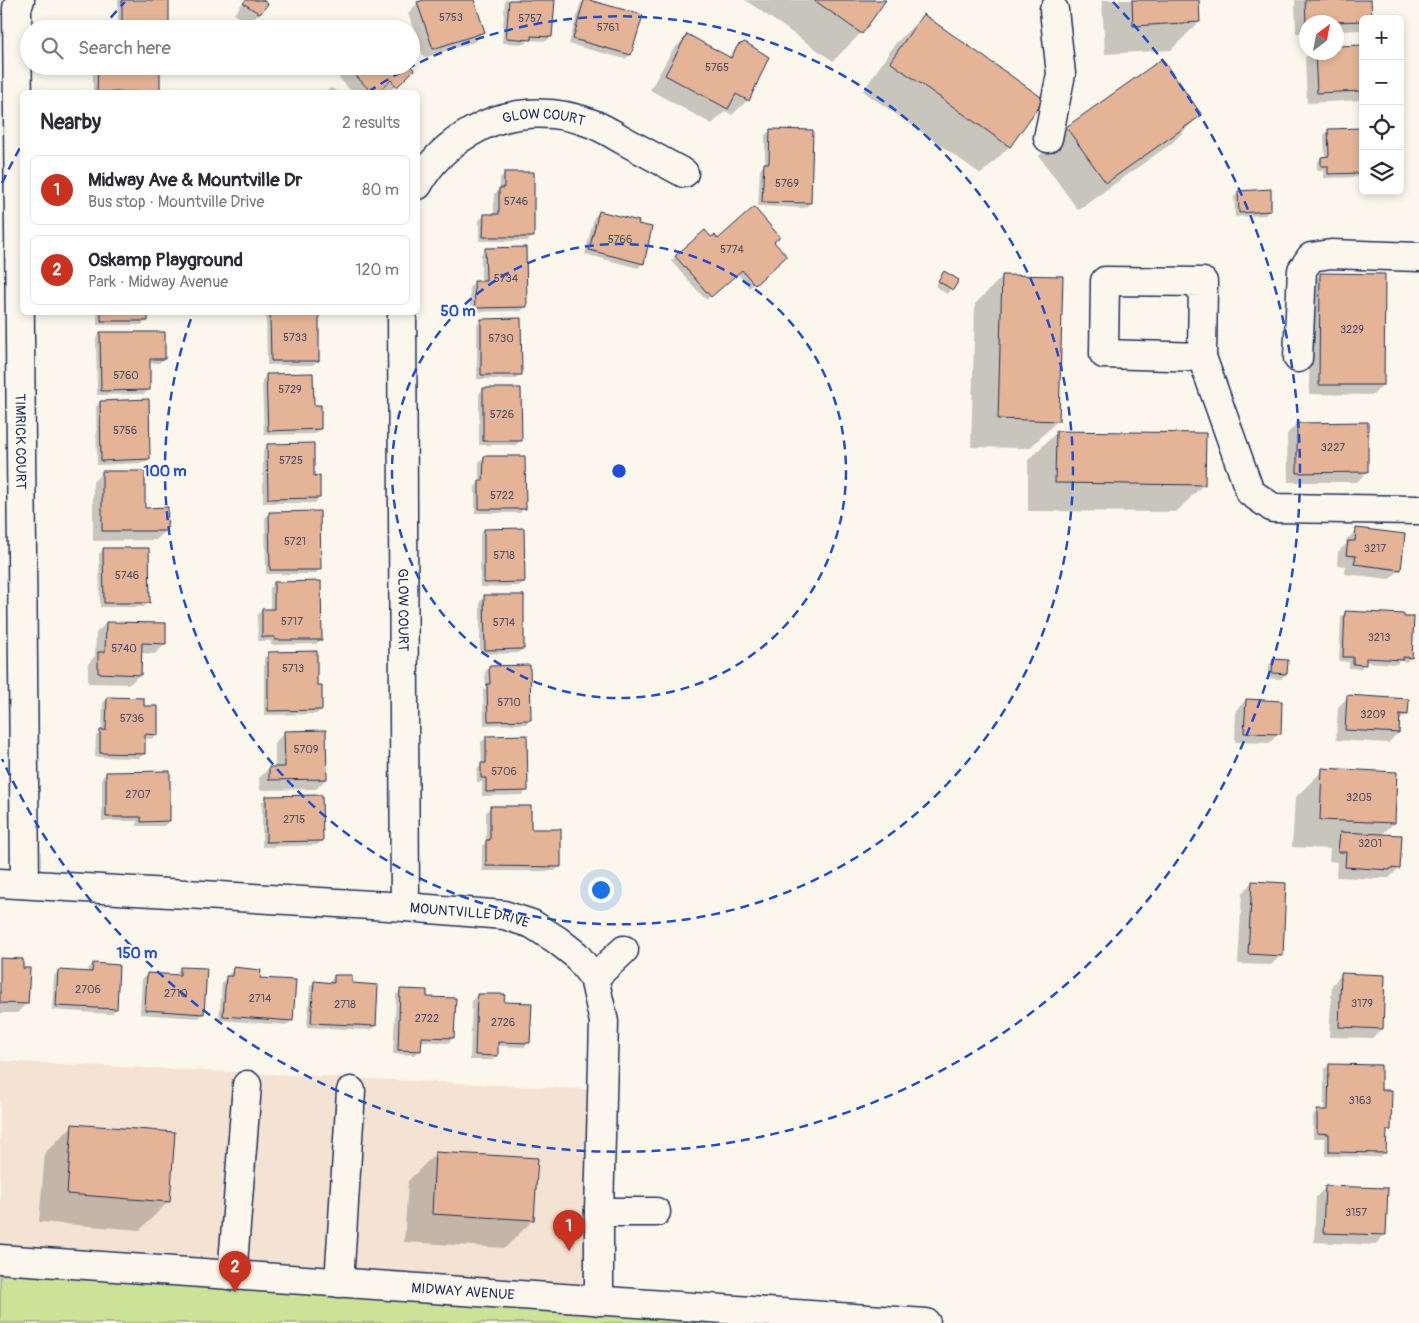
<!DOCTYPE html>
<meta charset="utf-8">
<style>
:root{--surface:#fff;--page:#f7f7f7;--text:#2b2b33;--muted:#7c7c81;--line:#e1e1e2;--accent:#c8321e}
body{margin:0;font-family:Pangolin,sans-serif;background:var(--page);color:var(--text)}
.controls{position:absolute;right:15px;top:15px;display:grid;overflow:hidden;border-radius:8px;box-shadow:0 2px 8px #0003}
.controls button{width:45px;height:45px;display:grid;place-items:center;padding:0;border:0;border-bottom:1px solid var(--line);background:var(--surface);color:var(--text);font:25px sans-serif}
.compass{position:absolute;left:1299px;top:15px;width:45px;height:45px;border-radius:50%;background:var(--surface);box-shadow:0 2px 8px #0003;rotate:32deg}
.you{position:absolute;left:600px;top:889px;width:18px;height:18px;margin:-12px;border:4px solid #fff;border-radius:50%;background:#1a73e8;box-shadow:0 0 0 8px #1a73e833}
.badge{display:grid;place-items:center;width:32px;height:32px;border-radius:50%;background:var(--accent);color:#fff;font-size:16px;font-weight:700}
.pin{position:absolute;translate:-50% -41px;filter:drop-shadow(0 1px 2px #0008)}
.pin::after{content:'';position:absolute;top:26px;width:18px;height:15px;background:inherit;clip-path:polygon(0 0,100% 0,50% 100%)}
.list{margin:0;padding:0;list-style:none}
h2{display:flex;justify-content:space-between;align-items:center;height:65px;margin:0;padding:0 20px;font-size:21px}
h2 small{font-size:16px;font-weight:400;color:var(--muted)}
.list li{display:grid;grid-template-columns:32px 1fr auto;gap:15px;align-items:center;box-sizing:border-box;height:70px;margin:0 10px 10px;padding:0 10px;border:1px solid var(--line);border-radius:8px}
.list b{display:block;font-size:19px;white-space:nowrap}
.list p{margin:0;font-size:16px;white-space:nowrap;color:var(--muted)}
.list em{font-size:16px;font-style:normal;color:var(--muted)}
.icon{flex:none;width:28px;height:28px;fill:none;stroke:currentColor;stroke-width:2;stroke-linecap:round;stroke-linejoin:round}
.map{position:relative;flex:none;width:1419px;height:1323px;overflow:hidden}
.search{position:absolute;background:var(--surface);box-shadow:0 2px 8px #0003;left:20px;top:20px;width:400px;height:55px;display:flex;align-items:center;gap:12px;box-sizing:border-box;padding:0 18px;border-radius:28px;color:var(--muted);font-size:19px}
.panel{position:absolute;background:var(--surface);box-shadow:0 2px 8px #0003;left:20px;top:90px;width:400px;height:225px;border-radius:8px}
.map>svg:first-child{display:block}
.built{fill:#f4e3d2}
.green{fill:#cbe297;stroke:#73887a}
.shadow{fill:#0003}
.building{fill:#e5b496;stroke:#1b2f5e}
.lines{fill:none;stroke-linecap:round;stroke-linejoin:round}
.minor-casing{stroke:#1b2f5e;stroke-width:31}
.minor{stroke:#fbf7ec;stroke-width:28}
.ring{fill:none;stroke:#1d4ed8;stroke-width:2.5;stroke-dasharray:9 6}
.labels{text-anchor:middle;stroke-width:5;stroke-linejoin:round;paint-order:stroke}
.number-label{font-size:11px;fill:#4e506c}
.street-label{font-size:14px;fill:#1b2f5e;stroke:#fbf7ec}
.centre{fill:#1d4ed8;stroke:#fbf7ec;stroke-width:2.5}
.ring-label{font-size:15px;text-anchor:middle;font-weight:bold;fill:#1d4ed8;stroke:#fbf7ec;stroke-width:5;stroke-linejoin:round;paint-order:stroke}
</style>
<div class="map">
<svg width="1419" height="1323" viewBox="0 0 1419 1323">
<rect width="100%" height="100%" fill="#fbf7ec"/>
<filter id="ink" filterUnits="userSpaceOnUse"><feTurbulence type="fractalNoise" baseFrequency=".02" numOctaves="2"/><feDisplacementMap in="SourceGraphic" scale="10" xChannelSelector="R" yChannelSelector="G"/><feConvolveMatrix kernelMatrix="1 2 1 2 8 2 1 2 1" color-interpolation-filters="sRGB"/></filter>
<g filter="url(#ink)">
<path class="built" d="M0,1061L602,1090L599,1301L0,1259Z"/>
<path class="green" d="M0,1259L926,1323H0Z"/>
<path class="shadow" d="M118,0H168V29H118Z
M245,0H260L259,13L249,23L234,14Z
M428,0H473L484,31L474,42L424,58L408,13L418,3Z
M505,0H553L551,37L546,41L528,40L525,44L502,43Z
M585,0L630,55L625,59L569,44L580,5Z
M745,0H884L861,33L833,61Z
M1102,0H1198L1199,22L1171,50L1105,54Z
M1295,0H1370L1363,19V28L1360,30L1336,31V22H1306V33H1296Z
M923,16L1010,146L981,174L863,91L895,44Z
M687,36L727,58L739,46L748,100L732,115L725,111L712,124L650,90L672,51Z
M1363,46V100L1307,103L1305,58L1310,52H1336Z
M93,66H159V92H93Z
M328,66H409L403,80L389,92H383L380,90L377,92H352Z
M331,88L338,92H326Z
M1200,115L1172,143L1078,210L1039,156L1067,128Z
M1363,129V177L1324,178V170H1317V163L1321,158H1325L1324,135L1329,130Z
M770,131L810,203L805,208L758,206L760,169L765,164V135Z
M505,173L533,236L528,241H479V220L484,216L494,215V194L500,189V178Z
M1239,192L1270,210L1265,215L1235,217L1234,197Z
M599,212L636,225L643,263L638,268L585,254L594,217Z
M711,239L718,240L781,261L749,288L737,273L706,300L671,261L676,256Z
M486,249L526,307L521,311L470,312V286L475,282H481V254Z
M944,273L957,280L947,294L935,286Z
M1320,275L1383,384L1373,395L1309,394L1310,285Z
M1003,276L1058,420L1030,448L971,447L975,304Z
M97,312H147V320L142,325H97Z
M266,312H318V360L313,365H267Z
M481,320L520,374L516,379H477V325Z
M101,333L164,359L159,363H149V390L144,394L97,395L96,338Z
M267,375L313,406L320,429L315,434L264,435L262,380Z
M483,389L520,440L516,445H479V394Z
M100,402L149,459L144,463L97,465L96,407Z
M1297,424L1367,472L1357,482H1288L1287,434Z
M1057,432L1204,484L1176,512L1028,511V460Z
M268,445L313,477L319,498L315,503H263V450Z
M484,457L524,508L520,513H475V487L479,482V462Z
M103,472L166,530L156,540L93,541V482Z
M270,513L319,569L315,574H266L265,518Z
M484,530L524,582L519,586L480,587V535Z
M1357,530L1400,569L1390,579L1345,574L1346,566L1337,565L1338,552L1346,544V540Z
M104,549L149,602L144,607H100L99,554Z
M274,583L321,639L316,644L271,645V641H258L257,615L262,610H270V588Z
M485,597L523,648L518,653L480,654V601Z
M1346,612L1411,657L1406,662L1399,661L1397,664L1365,662L1360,669L1349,668V662L1339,661L1341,617Z
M106,623L165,644L155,654L141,653L140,674L130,684L88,683V664L95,656L96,633Z
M269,653L316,686L321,710L316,714L264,715V658Z
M1274,660L1286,674L1281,679L1268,678L1269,665Z
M490,667L530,719L526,724L484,725L483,690L486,688L485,672Z
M1348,697L1407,714L1398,722V733L1388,743L1336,740L1338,707Z
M108,698L142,708L156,734L152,739L144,738V754L139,758L95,757L96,736L102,731L103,703Z
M1246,700L1279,733L1269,743L1235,742L1236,710Z
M285,732L326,779L316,789L260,790L259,778L269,768H275V742Z
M486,738L527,790L522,795L482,796V782H477V769L482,764L481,742Z
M1323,770L1394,823L1381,835L1399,868L1389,878H1381L1379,879L1336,877L1337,862L1329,861L1330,849L1292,847L1295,798Z
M106,773L169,821L164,826H137V821H102V778Z
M266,798L322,841L317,845L262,847V802Z
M491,807L530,830L560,866L555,871H482V846L486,842V812Z
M1252,882L1281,955L1271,965L1238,964L1242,893Z
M0,959L27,1003L17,1013H0Z
M93,964L116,1009L111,1014L52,1010L54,976L59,971L88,973V969Z
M181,968L203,1013L199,1018L140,1014L142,979L147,974L176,976V973Z
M234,969L258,979L292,1020L287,1025L219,1020L222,982L228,977L229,974Z
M1342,974L1382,1028L1372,1038L1329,1037L1332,985Z
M334,976L351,984L375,1026L370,1030L307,1027L310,987L314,982L330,983V981Z
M401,990L426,998L453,1038L448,1043L420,1041V1050L415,1055L393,1054L396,995Z
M477,995L503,1003L529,1043L524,1047L497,1046V1056L492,1060H470L472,1000Z
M1329,1065L1379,1091L1390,1129L1386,1133L1385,1152L1380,1157L1325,1156V1138H1313V1116L1318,1111H1324V1069Z
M73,1125L168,1202L140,1230L39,1222L45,1153Z
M436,1153L533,1220L505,1248L404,1242L408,1181Z
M1326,1187L1385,1234L1375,1245L1314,1242L1316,1197Z"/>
<path class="building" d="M122,0H169V29H122Z
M246,0H263L268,4L260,14L243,3Z
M424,0H474L485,32L433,49L417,2Z
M509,0H555L552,37L531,36V40L506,38Z
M584,0H589L643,15L631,55L573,39Z
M814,0H886L862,34Z
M1132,0H1199L1200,22L1133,26Z
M1305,0H1371L1372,19H1363V21L1306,23Z
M923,14L1044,99L1010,147L890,62Z
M687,34L731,58L738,45L745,42L769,57L749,101L736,94L728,109L665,75Z
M1363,45V91L1317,93L1315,52H1336V46Z
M1162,59L1202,115L1106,183L1066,127Z
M98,66H160V92H97Z
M347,66H411L414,70L397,87L391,80L378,92H371Z
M1363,128V173L1328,174V166H1321V157L1329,156L1328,129Z
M770,129L813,130L811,203L762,202L764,163H769Z
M504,172H534V237H483L484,214H499V188H504Z
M1271,189V211L1239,213L1238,191Z
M754,207L780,237L774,242L787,256L755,285L742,270L711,297L675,256L705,230L711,237L715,235L718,239Z
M599,211L639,221L638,224L652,227L644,264L589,250Z
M526,247L527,307L475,308L474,281H486L485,248Z
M944,271L959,280L953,290L938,281Z
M1320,273L1385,274L1384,385H1319Z
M1002,275L1063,276L1059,421L998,419Z
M101,312H148V321H101Z
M270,312H319V361H271Z
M521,318L522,375H481V319Z
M100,332H165V359H150V390L101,391Z
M313,373L314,405H321V429L268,431L266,374Z
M483,388H521L522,441H483Z
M149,399L150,459L101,461L100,401Z
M1368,422V472L1297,473V423Z
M1056,431L1206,433L1205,485L1055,483Z
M314,443V476L320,475V498L268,499L267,444Z
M484,456H525L526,509H479V481H483Z
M102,471H145V508L168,507L167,531H102Z
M320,511L321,570H270L269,512Z
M524,528L525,582L484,583V529Z
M1356,528L1405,534L1401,570L1354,564L1356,556L1346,555L1348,541H1355Z
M103,548H149L150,603H104Z
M321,581L322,640H275V637H262V609H274V582Z
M484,595H524V649L485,650Z
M1345,611L1404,614V617H1414L1412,658L1403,657V660L1366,658V665L1353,664V657H1343Z
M106,622L166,623V644L142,643L141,675L98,673V652H105Z
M317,651V685H322V710L268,711V652Z
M1273,659L1288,660L1287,674L1272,673Z
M530,665L531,720L488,721L487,684H490L489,666Z
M1347,695L1409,699L1408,715L1400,714L1399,733L1345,730Z
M107,697L144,698V706H158V735L145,734V754L100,753V730H106Z
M1246,699L1282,701L1281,734L1244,733Z
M326,730L327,779L269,780V767H285L284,731Z
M527,735L528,791L486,792V778H481V763H486V736Z
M1322,768L1397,772L1395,823L1320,820Z
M170,771V821L141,822V817H106V772Z
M322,795L323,841L266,842V796Z
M490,806H531V829H561V867L486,866V840H490Z
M1340,832L1402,835L1400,869L1391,868L1390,870L1345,867L1346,852H1338Z
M1252,881L1286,883L1283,956L1248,954Z
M0,958L23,959V968H30L28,1004L0,1003Z
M93,963L119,965L117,1009L56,1006L58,970L92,972Z
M180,967L207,968L204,1014L145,1010L147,973L180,975Z
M233,967L261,970L260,978L296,980L293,1021L223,1016L226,976H232Z
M1341,973L1385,975L1383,1029L1339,1027Z
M334,975H352V983L378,985L376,1026L311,1023L314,981L334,983Z
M400,989L427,990V997L456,998L454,1038L422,1037L421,1051L398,1050Z
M477,994H505L504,1002L532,1003L530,1043L498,1042V1056L475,1055Z
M1329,1064L1381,1065V1090H1392L1391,1130H1387L1386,1153L1329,1152V1134L1317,1133V1110H1328Z
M72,1124L175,1132L170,1202L67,1194Z
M435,1152L538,1158L534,1220L432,1214Z
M1325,1186L1388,1188L1386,1235L1323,1233Z"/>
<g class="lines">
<g class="minor-casing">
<g id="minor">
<path id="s1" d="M20,0L17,8L25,884"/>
<path d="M1048,138L1061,74L1054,10"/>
<path id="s2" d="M418,185C429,163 449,144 471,132C507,110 553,108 593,124C603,128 613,134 623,140C643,151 663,162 684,173"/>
<path id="s3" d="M402,312L405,907"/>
<path d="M1202,357L1104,354L1105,281L1203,282L1202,357L1250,492L1273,508L1419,510"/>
<path d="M1298,358L1302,270L1311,257L1331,254L1419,257"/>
<path id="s4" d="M0,883L405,907L504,915L532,924L557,940L576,955L594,978L604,1022L599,1212V1301"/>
<path d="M594,978L624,950"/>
<path d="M599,1212H656"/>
<path id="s5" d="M0,1259L926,1323"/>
<path d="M232,1276L247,1085"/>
<path d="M339,1283L351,1091"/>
</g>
</g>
<use href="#minor" class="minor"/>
</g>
</g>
<g class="ring">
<circle cx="619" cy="471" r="227"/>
<path d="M368 92A454 454 0 1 1 192 316"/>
<path d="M2 183A681 681 0 0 1 21 146M101 29A681 681 0 0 1 125 2M1113 2A681 681 0 1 1 2 759"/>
</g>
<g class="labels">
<g class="number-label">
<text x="451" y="21">5753</text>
<text x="530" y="22">5757</text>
<text x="608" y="31">5761</text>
<text x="717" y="71">5765</text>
<text x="787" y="187">5769</text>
<text x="516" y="205">5746</text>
<text x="620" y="243">5766</text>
<text x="732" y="253">5774</text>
<text x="506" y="282">5734</text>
<text x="1352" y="333">3229</text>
<text x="295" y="341">5733</text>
<text x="501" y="342">5730</text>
<text x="126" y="379">5760</text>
<text x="290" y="393">5729</text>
<text x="502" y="418">5726</text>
<text x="125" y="434">5756</text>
<text x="1333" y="451">3227</text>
<text x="291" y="464">5725</text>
<text x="502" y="499">5722</text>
<text x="295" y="545">5721</text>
<text x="1375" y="552">3217</text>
<text x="504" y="559">5718</text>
<text x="127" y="579">5746</text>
<text x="292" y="625">5717</text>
<text x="504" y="626">5714</text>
<text x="1379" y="641">3213</text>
<text x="124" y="652">5740</text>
<text x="293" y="672">5713</text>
<text x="509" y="706">5710</text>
<text x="1373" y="718">3209</text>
<text x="132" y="722">5736</text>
<text x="306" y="753">5709</text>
<text x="504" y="775">5706</text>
<text x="138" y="798">2707</text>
<text x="1359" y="801">3205</text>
<text x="294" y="823">2715</text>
<text x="1370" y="847">3201</text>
<text x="88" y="993">2706</text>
<text x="176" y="997">2710</text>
<text x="260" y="1002">2714</text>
<text x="1362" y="1007">3179</text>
<text x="345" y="1008">2718</text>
<text x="427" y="1022">2722</text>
<text x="503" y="1026">2726</text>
<text x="1360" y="1104">3163</text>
<text x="1356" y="1216">3157</text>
</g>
<g class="street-label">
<text dy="5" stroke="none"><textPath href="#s2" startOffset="152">GLOW COURT</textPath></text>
<text dy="5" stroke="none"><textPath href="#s1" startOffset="442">TIMRICK COURT</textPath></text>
<text dy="5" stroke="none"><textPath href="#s3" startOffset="298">GLOW COURT</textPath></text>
<text dy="5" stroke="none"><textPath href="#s4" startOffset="471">MOUNTVILLE DRIVE</textPath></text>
<text dy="5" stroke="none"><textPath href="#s5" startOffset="464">MIDWAY AVENUE</textPath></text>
</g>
</g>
<circle cx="619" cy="471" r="8" class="centre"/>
<g class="ring-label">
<text x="458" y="316">50 m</text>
<text x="165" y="476">100 m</text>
<text x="137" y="958">150 m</text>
</g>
</svg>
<div class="controls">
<button>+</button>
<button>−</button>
<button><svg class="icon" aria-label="locate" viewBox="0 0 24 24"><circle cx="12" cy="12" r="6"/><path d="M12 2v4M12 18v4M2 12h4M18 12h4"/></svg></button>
<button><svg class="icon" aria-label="layers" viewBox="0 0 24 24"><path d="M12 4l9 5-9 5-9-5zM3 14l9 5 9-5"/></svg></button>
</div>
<svg class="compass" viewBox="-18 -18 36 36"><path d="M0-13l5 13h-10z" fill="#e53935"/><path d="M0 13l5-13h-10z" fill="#7c7c81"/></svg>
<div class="you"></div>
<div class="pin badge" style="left:569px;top:1251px">1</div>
<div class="pin badge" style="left:235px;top:1292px">2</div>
<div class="search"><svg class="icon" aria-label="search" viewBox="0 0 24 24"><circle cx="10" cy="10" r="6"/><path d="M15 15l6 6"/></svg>Search here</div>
<section class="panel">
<h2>Nearby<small>2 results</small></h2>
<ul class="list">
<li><span class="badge">1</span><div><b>Midway Ave &amp; Mountville Dr</b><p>Bus stop · Mountville Drive</p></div><em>80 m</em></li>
<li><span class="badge">2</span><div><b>Oskamp Playground</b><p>Park · Midway Avenue</p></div><em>120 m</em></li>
</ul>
</section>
</div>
